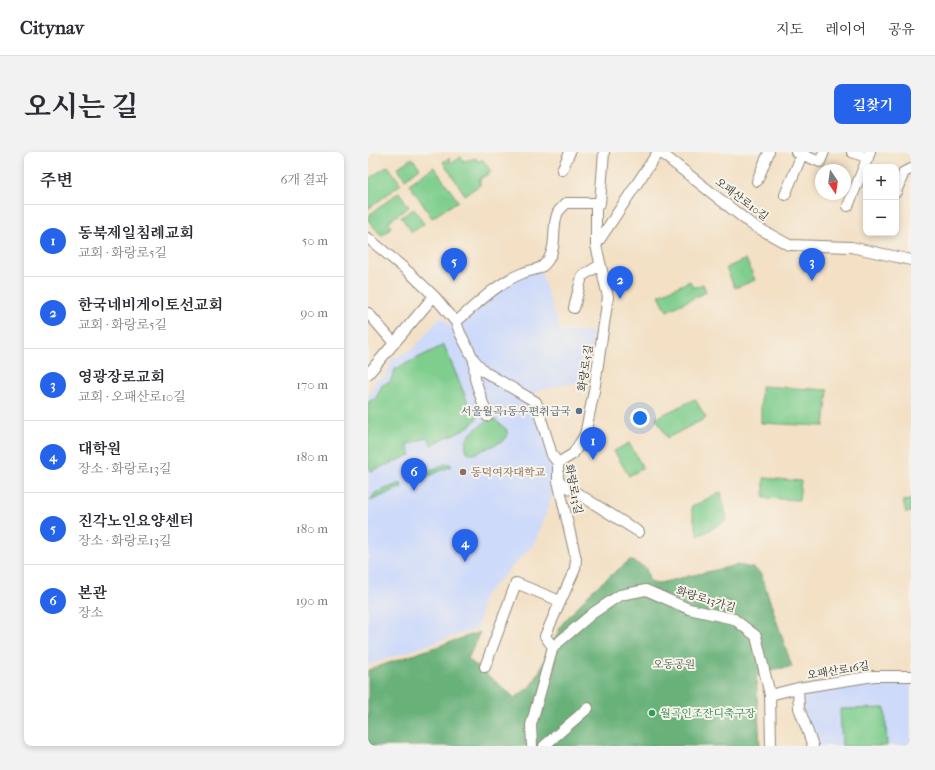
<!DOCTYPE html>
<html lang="ko">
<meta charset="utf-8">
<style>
:root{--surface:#fff;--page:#f2f2f3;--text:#2b2b33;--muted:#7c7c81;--line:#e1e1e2;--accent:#2563eb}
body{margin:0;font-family:"IM FELL French Canon","Noto Serif KR",serif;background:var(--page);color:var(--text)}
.controls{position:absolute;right:12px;top:12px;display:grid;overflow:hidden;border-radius:8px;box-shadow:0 2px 6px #0003}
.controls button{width:36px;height:36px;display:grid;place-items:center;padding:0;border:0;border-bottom:1px solid var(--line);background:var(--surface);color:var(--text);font:20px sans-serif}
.compass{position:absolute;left:447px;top:12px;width:36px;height:36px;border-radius:50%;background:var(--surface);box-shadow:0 2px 6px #0003;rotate:167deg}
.you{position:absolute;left:272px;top:266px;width:14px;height:14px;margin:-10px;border:3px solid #fff;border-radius:50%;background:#1a73e8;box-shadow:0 0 0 6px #1a73e833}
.badge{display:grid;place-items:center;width:26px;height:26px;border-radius:50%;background:var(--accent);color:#fff;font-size:13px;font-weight:700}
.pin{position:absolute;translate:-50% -33px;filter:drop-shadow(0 1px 2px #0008)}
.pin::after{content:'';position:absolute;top:21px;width:14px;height:12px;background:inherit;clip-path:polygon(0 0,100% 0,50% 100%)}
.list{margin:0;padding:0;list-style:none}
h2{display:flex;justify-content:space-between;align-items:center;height:52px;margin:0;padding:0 16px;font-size:17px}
h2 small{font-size:13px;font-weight:400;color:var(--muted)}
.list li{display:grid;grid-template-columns:26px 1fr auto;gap:12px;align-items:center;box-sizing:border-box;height:72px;padding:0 16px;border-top:1px solid var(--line)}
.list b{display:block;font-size:15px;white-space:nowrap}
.list p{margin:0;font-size:13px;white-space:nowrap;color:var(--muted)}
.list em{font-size:13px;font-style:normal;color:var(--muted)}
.map{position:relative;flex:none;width:543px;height:594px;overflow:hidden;border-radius:8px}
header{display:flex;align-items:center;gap:24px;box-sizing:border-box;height:56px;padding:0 20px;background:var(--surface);border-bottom:1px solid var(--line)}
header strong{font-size:19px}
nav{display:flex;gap:22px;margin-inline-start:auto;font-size:14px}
.intro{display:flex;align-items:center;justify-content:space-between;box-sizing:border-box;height:96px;padding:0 24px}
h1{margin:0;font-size:28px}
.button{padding:10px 18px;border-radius:8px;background:var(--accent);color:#fff;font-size:14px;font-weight:700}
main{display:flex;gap:24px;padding:0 24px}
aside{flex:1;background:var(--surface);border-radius:8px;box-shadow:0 2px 6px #0003}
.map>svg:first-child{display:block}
.built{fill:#cedafa}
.green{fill:#7fce8e;stroke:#557c5c}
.forest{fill:#67b179;stroke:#496e52}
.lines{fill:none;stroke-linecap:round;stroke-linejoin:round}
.street-casing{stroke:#8f8678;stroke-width:12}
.street{stroke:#fff;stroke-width:10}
.service-dot{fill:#5c6f8a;stroke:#f7f3e8;stroke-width:1.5}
.education-dot{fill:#8d6e63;stroke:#f7f3e8;stroke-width:1.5}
.leisure-dot{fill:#2e9e5b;stroke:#f7f3e8;stroke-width:1.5}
.labels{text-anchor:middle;stroke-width:4;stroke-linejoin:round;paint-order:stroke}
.street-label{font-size:11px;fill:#2b2b2b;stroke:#f7f3e8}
.service-label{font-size:11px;fill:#4e5e75;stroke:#f7f3e8;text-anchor:end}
.education-label{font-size:11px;fill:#785e54;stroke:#f7f3e8;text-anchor:start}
.park-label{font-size:11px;fill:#445c49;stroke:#f7f3e8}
.leisure-label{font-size:11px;fill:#27864d;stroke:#f7f3e8;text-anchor:start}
</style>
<header>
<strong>Citynav</strong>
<nav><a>지도</a><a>레이어</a><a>공유</a></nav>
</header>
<div class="intro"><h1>오시는 길</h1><a class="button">길찾기</a></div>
<main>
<aside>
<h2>주변<small>6개 결과</small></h2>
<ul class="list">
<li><span class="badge">1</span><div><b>동북제일침례교회</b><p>교회 · 화랑로5길</p></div><em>50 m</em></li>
<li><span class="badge">2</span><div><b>한국네비게이토선교회</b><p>교회 · 화랑로5길</p></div><em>90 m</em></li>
<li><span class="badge">3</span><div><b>영광장로교회</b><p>교회 · 오패산로10길</p></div><em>170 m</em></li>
<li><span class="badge">4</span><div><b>대학원</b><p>장소 · 화랑로13길</p></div><em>180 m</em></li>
<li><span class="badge">5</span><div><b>진각노인요양센터</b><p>장소 · 화랑로13길</p></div><em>180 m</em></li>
<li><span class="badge">6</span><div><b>본관</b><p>장소</p></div><em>190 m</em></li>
</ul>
</aside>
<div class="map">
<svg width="543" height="594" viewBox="0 0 543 594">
<rect width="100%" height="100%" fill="#f7f3e8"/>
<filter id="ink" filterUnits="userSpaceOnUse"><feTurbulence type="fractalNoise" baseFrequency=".025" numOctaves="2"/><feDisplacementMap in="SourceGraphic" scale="8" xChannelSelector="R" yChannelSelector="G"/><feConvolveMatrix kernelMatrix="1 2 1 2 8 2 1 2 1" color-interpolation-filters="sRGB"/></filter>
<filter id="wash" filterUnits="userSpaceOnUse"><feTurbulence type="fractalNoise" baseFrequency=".012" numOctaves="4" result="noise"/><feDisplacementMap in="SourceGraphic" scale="16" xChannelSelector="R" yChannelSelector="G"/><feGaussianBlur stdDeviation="0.9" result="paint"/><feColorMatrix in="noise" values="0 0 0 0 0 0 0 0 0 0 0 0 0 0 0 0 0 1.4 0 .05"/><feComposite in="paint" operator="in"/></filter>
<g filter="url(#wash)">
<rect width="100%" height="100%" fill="#f3e0c5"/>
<path class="built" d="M172,117L192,179L226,180L218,228L168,239V250L190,329L166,392L115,445L110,476L0,513V242L2,241L8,228L18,224L23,208L46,196L73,164L82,173L88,170L134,131Z
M543,524V594H445L430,536Z"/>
<path class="green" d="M93,5L96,9L108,6L109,9L115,8L123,20L112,27V33L97,43L75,10L81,6L84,11Z
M44,6L52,16L37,27L29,16Z
M20,14L33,32L0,57V27Z
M66,15L90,49L64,66L41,32Z
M31,40L41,55L21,69L23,75L20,79L15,83L12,82L0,68V64Z
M46,57L56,72L44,80L33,65Z
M378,107L387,128L367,136L358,116Z
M322,129L325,136L335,132L338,140L299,159L291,143Z
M76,193L103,258L108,256L111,257C112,278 77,282 64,294L60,285L39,293L43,303L3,319L0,313V250L8,246L14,233L22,230L27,217Z
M393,234L460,238L456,274L393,271Z
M327,247L338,266L299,286L288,266Z
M122,267H126L139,278V285L135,289L106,302H101C89,287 111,275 122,267Z
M261,291L275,316L261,324L246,299Z
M78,312H82L84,314L49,329L47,324Z
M396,326L433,329L431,348L396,346Z
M33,331L34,335L2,349L7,341Z
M353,340L359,368L330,384L323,355Z
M543,348V360L538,361L535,349Z
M517,556L519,594H474L472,557Z"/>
<path class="forest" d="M262,408L278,416L281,428L287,432L369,413L386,416L393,422L424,515L406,517L388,524L392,594H0V518L112,480L100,507L147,546L165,532L194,472L226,437Z"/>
</g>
<g filter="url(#ink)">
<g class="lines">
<g class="street-casing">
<path id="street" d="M292,0L383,72L421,93L483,95L543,108
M428,0L452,10L456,0
M484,0L500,6
M194,18L202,0
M389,29L401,0
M528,40L536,20L543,17
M417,43L435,0
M480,54L502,0
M0,86L43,122L66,144L88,170L92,181L106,208L117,220L168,250L184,303L190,311V329L208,407L207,417L177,484L185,495
M228,93V51
M206,156L214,124L232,113
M0,161L26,191
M88,170C109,152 129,131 155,121C166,116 172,120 180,108C190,93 183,75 190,60C192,57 196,54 198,51H232L236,0
M106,208L107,227L119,264
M0,222L66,144
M190,311L205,302L217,283L226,239L240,145L228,93L290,0
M190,329L271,380
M185,495L225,461L252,443L278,438L321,457L366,467L388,484L402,543L403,594
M117,515L148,431L192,449
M430,536L431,556L445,594
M402,543L430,536L506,524H543
M164,594L163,573L185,495
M176,594L220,556"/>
</g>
<use href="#street" class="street"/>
</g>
</g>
<circle class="service-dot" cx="211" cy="259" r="4"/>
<circle class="education-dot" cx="95" cy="320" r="4"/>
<circle class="leisure-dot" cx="284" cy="561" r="4"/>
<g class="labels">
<g class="street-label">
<text transform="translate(374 47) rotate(37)" y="4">오패산로10길</text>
<text transform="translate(217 216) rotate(-81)" y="4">화랑로5길</text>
<text transform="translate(206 337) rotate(79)" y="4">화랑로13길</text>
<text transform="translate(338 447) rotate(17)" y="4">화랑로13가길</text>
<text transform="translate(470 518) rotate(-9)" y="4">오패산로16길</text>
</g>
<g class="service-label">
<text x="203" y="263">서울월곡1동우편취급국</text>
</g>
<g class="education-label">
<text x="103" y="324">동덕여자대학교</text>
</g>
<g class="park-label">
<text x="306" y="516">오동공원</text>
</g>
<g class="leisure-label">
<text x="292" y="565">월곡인조잔디축구장</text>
</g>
</g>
</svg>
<div class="controls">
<button>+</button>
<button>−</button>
</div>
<svg class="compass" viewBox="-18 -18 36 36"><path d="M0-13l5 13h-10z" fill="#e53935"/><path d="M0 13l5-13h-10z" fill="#7c7c81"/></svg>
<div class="you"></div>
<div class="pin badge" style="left:225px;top:308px">1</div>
<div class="pin badge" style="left:252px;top:147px">2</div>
<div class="pin badge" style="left:444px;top:129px">3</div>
<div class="pin badge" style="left:97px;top:410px">4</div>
<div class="pin badge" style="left:86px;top:129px">5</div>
<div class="pin badge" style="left:46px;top:339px">6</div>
</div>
</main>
